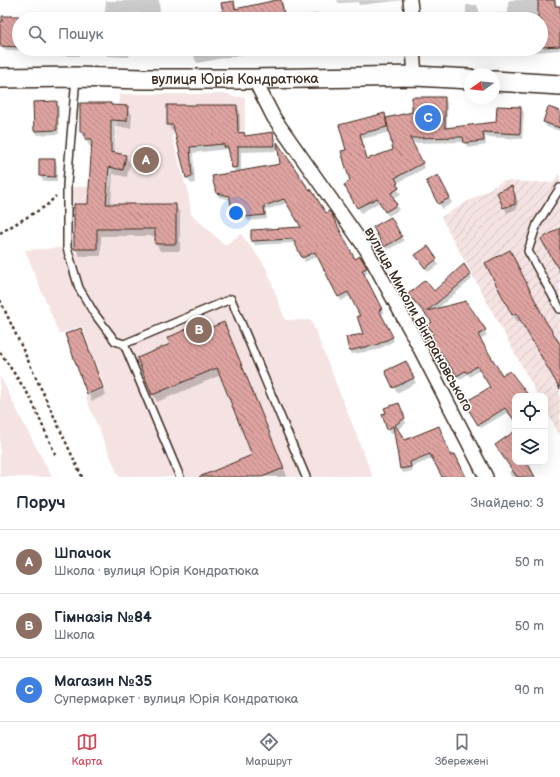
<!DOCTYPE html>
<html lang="uk">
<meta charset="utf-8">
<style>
:root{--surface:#fff;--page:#f6f6f7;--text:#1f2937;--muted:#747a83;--line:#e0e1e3;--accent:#d1495b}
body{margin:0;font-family:"Balsamiq Sans",sans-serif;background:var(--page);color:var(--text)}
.controls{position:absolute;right:12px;bottom:12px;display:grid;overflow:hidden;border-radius:8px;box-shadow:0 4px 16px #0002}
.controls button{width:36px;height:36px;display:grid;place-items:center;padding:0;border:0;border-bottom:1px solid var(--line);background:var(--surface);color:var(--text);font:20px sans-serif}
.compass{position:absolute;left:464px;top:68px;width:36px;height:36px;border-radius:50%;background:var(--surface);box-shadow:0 4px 16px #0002;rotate:255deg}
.you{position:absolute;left:236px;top:213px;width:14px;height:14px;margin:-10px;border:3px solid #fff;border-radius:50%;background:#1a73e8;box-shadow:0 0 0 6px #1a73e833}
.badge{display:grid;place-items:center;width:26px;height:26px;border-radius:50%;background:var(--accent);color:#fff;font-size:13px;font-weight:700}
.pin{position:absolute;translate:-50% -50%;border:2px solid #fff;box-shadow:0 1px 4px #0006}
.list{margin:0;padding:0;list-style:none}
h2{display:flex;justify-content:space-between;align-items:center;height:52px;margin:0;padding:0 16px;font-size:17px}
h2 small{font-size:13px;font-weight:400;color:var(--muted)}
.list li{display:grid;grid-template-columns:26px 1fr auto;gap:12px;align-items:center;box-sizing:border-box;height:64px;padding:0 16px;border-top:1px solid var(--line)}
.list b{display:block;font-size:15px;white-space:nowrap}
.list p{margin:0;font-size:13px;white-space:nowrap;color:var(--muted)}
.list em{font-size:13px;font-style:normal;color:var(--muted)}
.icon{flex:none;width:22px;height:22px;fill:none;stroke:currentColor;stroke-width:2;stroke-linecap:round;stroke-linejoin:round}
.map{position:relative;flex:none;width:560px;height:477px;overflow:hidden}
.search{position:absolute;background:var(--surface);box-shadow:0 4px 16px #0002;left:12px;right:12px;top:12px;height:44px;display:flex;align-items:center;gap:10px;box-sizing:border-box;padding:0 14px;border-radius:22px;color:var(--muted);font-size:15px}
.sheet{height:244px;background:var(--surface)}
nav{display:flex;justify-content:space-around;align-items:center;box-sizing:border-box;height:56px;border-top:1px solid var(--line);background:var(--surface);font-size:11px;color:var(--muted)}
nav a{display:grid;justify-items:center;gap:2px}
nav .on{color:var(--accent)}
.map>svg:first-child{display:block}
.built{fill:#f5e3e3}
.industrial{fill:url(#industrial-furrows)}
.shadow{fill:#0003;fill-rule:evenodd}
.building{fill:url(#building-back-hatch);stroke:#3b2a1e}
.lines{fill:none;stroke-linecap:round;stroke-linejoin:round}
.lane-casing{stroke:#3b2a1e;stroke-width:10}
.street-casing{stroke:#3b2a1e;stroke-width:16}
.secondary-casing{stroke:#3b2a1e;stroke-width:22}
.path{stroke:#3b2a1e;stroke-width:2.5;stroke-dasharray:3 3;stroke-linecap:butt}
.lane{stroke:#fff;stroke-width:7}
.street{stroke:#fff;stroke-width:13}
.secondary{stroke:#fff;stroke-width:19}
.labels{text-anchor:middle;stroke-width:3;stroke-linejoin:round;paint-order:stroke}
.street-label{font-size:14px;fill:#3b2a1e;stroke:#fff}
</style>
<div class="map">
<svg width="560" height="477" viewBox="0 0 560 477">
<defs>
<pattern id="industrial-furrows" width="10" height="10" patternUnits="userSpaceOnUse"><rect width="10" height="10" fill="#f5e3e3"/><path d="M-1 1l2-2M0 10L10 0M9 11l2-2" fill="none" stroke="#d3c3c2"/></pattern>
<pattern id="building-back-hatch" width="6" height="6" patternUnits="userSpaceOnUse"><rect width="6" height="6" fill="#dea3a1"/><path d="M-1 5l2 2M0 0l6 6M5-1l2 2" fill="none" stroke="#b58583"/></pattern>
</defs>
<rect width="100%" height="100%" fill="#fff"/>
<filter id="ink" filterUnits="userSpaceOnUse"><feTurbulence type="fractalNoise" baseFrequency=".025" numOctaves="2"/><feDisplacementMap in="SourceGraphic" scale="8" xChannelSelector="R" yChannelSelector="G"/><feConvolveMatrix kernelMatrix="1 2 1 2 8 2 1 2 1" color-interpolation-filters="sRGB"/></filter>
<g filter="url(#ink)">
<path class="built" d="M120,94H229L233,97H245V130L214,134L172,135L185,184L187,185L191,214L225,245L241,234L266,267L285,320H311L373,477H119L85,396L105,389L82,326L59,334L25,250L72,247L73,187L111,186Z
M0,376L25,426L52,477H0Z"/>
<path class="industrial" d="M558,174L560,176V436L545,408V396H538L441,217L503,181L553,183Z"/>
<path class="shadow" d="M159,0L160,14L182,13L184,19H139V13L107,15L105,12L106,1Z
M280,0L283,5L286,17L320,13L323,19H210L209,13L224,10L234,2L237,10Z
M337,0H406L359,5L358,2L339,3Z
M510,0H554L557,5L556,29H560V50L523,53V54H510L509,52L485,53L483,49H541V19H466V5H477L479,10V14L508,13V1H510Z
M3,17L38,18L39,19H19V49H79V56H45L42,51L4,50L2,46Z
M104,49H160V50L130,51L129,57L107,56Z
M193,49H251V53L197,63L195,59Z
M374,49H395V50H375Z
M444,98L447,103V129L497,123L521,108L524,113L522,139L485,137L486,145L468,148L465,142L411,143L425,168L397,183L400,188L398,190L401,194L393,198L399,210L388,216L380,202L361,213L346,185L352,182L347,150L340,125L384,114L387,119L413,113ZM390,132L394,150L368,160L362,139Z
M56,102L59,107V134L38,135L35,131Z
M111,104L112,106L128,107L132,115L131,128L115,127V154L126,156L130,164L127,177L113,174L111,205H175L180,213V251H160L156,243V236H101V256H80L75,248L89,205L93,147H90L81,132Z
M237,106L240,112V134L244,133L246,137L272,133L276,143L355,260L360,257L368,273L364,275L384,313L381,315L394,341L377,350L352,354L350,350L365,334L361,316L351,295L341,301L318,256L305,262L296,243L255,245L252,241V231L303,228L287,203L266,210L267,219L248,221L245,214L235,215L232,211L231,200L219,197L216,193L236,173L233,167L230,152L227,149L193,153L195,183L191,184L187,178L175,131H172L168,125ZM279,151L281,165L241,172V152Z
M560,112V131L547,127L544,122Z
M55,160L57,165V181H43L40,176Z
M441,181L452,203L442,209L428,182Z
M511,187L518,201L517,209L507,213L498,192Z
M391,218L404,241L387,250L375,228Z
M428,248L439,265L428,272L420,260Z
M486,263L548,327L560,347V387L521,320L517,322Z
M464,266L472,279L436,310L466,302L487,335L480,340L502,376L528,396H515V421L508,412L481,428L466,403L491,387L480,369L470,377L468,374L460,380L440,351L437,353L432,346L434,334L429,326L433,323L412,299L434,292Z
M224,323L228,331L287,476L284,477H205L254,455L221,375L157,402L153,394L171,345L187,331L191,337Z
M81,329L85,337L106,395L92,401L88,393Z
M408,367L416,383L397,393L386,372Z
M399,404L406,423L397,430L404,441L439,427L452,457L465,477H443L434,458L412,467L413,471L403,473L401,468L394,431L391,434L383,415L387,413Z
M515,433V462H527L534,477H511L509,472L513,470Z"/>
<path class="building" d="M277,0H281L285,19H216L215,14L223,12L221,3L234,1L235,9Z
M538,0H555V6H560V46L541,47V19H538Z
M2,16H19V47L0,46V22H2Z
M412,97H445V128L496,122L497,106L521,107L520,134L483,132L484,141L464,143L463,137L410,138L423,163L395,178L398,183L396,184L399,188L391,193L397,205L385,212L377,198L357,208L344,185L350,181L341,151L346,150L339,125L385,113L387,127L360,134L367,159L393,150L386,118L412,112Z
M57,101V130L34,131L33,102Z
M80,103H111V105L128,106L127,121L111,120V152L126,155L123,170L109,167L106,204H176V244H155V229H97V249H74V204H88L92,139H85V132H80Z
M167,105H237L238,133L244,132L245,136L273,132L275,146H238V167L232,168L228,147H224V144L190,147L192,177L186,178L173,125H167Z
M548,107L560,111V128L543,122Z
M277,142L310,191L311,189L326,213L329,211L332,215L355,259L360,256L367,268L362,270L382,309L379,310L393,337L374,346L373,345L349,351L346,337L363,334L357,316H360L348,292L338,297L315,252L302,258L293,239L251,241V230L301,227L284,199L264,206L265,215L245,217L244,210L231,211L230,196L216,193L212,176L280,164Z
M39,159H55V177L39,176Z
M438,175L450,198L438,204L426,181Z
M512,186L515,196V204L503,208L497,192Z
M391,217L402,237L384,247L373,227Z
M560,228V272L541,239Z
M428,246L437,259L425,268L415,255Z
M510,250L545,320L560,344V389L516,313L512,315L485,263Z
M464,264L471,275L427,311L466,301L486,330L478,335L502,375L510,371L529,396H515V421L505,408L478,425L464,403L490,387L477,366L467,373L465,371L457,376L437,348L434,350L426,339L434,333L427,326L432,322L408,294L425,280L434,291Z
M224,322L284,468L262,477H199L252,455L217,368L152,395L137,358L170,344L167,338L187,329L190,336Z
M81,328L103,388L87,394L65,334Z
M406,361L414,378L393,388L385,371Z
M399,403L405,418L395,425L405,440L439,426L451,456L455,454L466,477H442L430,454L410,462L411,467L400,469L393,426L387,430L382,414L386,413L384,408Z
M515,431V462H527L535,477H517L495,445Z"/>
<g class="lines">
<g class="lane-casing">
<path id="lane" d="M76,77L67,184V248L79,288L94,313L115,341L124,344L231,299L306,477
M560,188L537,224L528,251L560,309
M124,344L180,477"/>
</g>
<g class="street-casing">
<path id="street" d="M410,0L412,19
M413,49L415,76
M254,79L274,118L366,249L413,335L486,477"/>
</g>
<g class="secondary-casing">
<g id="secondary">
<path id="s1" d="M0,78L76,77L142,79H254L415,76L470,79"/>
<path d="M494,81L560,85"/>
</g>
</g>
<path class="path" d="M0,233L46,206L56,196
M0,300L82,477
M0,352L30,397L56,456"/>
<use href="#lane" class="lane"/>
<use href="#street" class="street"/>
<use href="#secondary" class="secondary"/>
</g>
</g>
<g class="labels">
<g class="street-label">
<text dy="5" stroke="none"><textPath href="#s1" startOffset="235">вулиця Юрія Кондратюка</textPath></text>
<text transform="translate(419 319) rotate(61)" y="5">вулиця Миколи Вінграновського</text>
</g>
</g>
</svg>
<div class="controls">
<button><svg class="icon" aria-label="locate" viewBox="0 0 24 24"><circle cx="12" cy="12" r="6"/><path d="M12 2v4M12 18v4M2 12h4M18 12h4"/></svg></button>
<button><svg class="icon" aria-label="layers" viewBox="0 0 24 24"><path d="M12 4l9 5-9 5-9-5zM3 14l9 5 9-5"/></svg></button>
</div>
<svg class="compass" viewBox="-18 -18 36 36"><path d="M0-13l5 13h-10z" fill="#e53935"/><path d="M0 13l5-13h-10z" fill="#747a83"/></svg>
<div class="you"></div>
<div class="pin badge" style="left:146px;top:160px;background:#8d6e63">A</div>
<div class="pin badge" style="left:199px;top:330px;background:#8d6e63">B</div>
<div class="pin badge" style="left:428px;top:118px;background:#3f7fe0">C</div>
<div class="search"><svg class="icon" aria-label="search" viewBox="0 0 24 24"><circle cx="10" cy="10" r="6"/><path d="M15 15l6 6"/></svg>Пошук</div>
</div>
<section class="sheet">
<h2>Поруч<small>Знайдено: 3</small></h2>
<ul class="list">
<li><span class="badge" style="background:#8d6e63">A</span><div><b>Шпачок</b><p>Школа · вулиця Юрія Кондратюка</p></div><em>50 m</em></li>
<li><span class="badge" style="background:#8d6e63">B</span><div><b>Гімназія №84</b><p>Школа</p></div><em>50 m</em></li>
<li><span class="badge" style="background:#3f7fe0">C</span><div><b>Магазин №35</b><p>Супермаркет · вулиця Юрія Кондратюка</p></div><em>90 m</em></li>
</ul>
</section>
<nav>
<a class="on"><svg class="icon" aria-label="map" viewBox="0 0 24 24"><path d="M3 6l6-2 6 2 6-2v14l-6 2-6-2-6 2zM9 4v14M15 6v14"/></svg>Карта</a>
<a><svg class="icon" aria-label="directions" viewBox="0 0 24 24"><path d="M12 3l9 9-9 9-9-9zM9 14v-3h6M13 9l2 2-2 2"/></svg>Маршрут</a>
<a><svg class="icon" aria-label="saved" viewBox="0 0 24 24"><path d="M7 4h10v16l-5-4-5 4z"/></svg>Збережені</a>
</nav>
